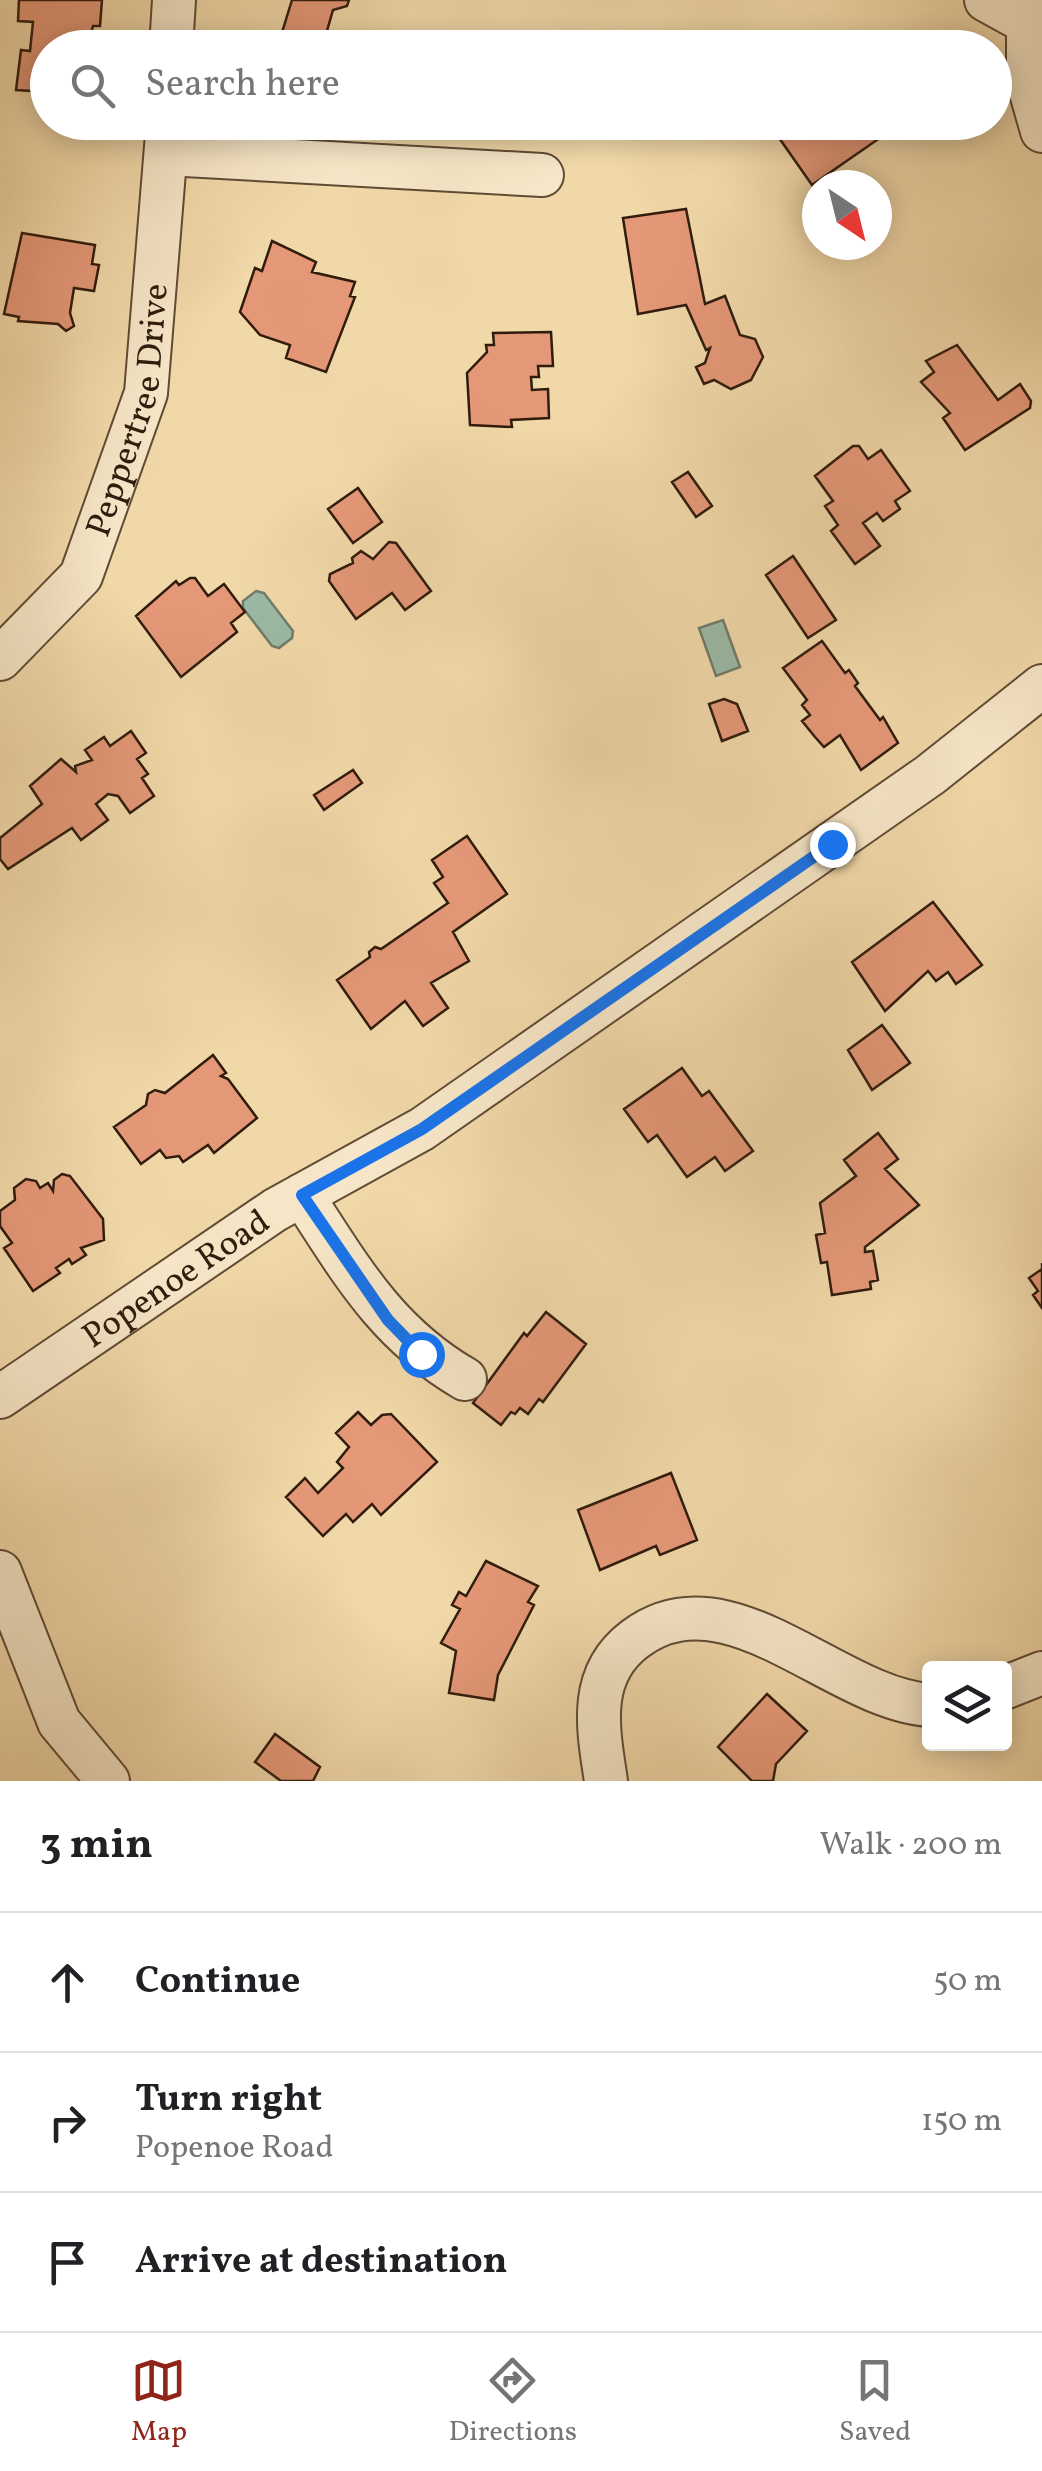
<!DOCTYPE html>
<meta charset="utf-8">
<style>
:root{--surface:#fff;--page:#f2f2f2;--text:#202124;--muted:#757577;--line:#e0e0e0;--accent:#8f2418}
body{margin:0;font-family:Vollkorn,serif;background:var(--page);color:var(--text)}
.controls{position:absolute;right:30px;bottom:30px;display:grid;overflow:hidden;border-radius:10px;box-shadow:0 5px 25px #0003}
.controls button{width:90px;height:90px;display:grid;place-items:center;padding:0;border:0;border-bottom:2px solid var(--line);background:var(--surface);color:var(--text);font:50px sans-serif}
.compass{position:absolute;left:802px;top:170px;width:90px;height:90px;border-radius:50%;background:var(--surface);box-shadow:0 5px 25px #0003;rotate:145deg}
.stop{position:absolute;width:30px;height:30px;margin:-22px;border:8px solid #1a73e8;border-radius:50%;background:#fff}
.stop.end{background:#1a73e8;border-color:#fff;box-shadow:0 2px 10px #0008}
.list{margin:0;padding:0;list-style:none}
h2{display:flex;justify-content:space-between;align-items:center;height:130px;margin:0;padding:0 40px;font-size:42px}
h2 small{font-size:32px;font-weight:400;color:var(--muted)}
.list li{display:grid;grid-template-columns:65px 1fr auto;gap:30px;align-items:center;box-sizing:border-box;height:140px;padding:0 40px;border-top:2px solid var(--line)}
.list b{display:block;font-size:38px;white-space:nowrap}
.list p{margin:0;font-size:32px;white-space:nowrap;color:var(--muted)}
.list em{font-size:32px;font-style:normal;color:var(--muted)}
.icon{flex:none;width:55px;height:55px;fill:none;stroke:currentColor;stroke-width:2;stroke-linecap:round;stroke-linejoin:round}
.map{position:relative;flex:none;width:1042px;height:1781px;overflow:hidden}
.search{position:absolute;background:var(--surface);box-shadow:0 5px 25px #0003;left:30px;right:30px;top:30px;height:110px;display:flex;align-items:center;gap:25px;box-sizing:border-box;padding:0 35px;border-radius:55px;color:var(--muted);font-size:38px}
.sheet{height:550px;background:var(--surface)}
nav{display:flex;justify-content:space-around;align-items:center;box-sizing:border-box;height:140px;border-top:2px solid var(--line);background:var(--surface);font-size:28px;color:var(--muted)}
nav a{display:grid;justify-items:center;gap:5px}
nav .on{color:var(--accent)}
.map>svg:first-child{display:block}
.water{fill:#9bbaa6;stroke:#707b69;stroke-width:2.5}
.building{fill:#e59878;stroke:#301c0d;stroke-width:2.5}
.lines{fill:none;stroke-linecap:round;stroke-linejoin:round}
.minor-casing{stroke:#604b34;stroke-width:46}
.minor{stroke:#f6e6c7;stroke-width:42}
.route{stroke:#1a73e8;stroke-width:12}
.labels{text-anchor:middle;stroke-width:10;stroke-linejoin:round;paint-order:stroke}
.street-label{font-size:35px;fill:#301c0d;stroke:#f6e6c7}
</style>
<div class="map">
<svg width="1042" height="1781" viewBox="0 0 1042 1781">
<rect width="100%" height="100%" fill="#f1d8a9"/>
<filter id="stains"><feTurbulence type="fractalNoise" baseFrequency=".002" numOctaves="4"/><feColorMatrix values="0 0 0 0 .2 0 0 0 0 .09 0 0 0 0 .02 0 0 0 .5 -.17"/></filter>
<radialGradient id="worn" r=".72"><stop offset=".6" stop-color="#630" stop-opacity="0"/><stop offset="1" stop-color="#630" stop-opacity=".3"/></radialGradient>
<path class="water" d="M256,591L264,593L293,631L292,638L279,648L272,646L243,608V601Z
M723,620L740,667L716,676L699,628Z"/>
<path class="building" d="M19,0H102L100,26H93L87,48H48V92L16,90L21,50L30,51L33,22L18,21Z
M292,0H349L347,6L333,10L322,48H283L285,40L280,39Z
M794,122H816L819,128L827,122H894L884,129L887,133L812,185L777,135Z
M686,209L705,304L725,296L740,335L755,339L763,357L751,380L731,389L714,380L704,384L696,367L705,363L710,348L706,350L686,305L638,314L623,218Z
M22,233L95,245L92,264L99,265L94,291L74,288L70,313L74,326L66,331L58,324L18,321L19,317L4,314Z
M272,241L316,262L312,272L355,282L350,296L355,297L326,372L286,358L290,345L260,335L240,312L255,268L262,271Z
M551,332L553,366H538L539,377H531L532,390L548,389L549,418L511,420L512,427L470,425L467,373L487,352L486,345H494L493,333Z
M957,345L998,400L1020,384L1031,401L1030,408L965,450L943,418L950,413L921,382L934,372L926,361Z
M853,446H859L868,459L881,450L910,491L895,501L900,509L883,521L877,513L863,523L880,546L855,564L831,531L838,525L825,506L833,501L815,476Z
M688,472L712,506L696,517L672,482Z
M358,488L382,522L353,543L328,509Z
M389,542L396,543L431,591L405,610L392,593L356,619L329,581L330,574L353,563L352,558L361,551L373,559Z
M793,556L836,620L808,638L766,575Z
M190,578H195L208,596L224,584L245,612L231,623L237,632L181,677L136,616L176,581L179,585Z
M822,641L845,673L849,670L858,683L855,686L880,720L883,717L898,743L861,770L840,735L824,747L815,737L802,721L810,715L802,705L807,700L783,668Z
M724,699L737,704L748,731L722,741L709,704Z
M131,731L146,753L137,759L148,774L142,778L154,796L130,813L118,796L108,794L96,804L108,820L81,840L72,828L8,869L0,859V838L42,804L30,786L61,759L76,772L75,766L92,760L85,750L104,737L110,746Z
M353,770L362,783L324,810L314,795Z
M467,836L507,894L453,932L469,961L431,983L448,1008L423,1026L405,1001L371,1029L337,980L370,957L369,952L375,947L381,949L448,903L434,883L443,877L432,860Z
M933,902L982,965L956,984L948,972L936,981L928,971L885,1011L852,962Z
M882,1025L910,1063L872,1090L848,1050Z
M213,1055L226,1073L221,1076L228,1079L257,1118L214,1153L208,1145L183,1162L179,1156L166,1158L160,1150L141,1164L114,1127L146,1105L148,1094L155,1090L165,1093Z
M682,1068L702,1096L709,1091L753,1151L725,1171L715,1157L687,1177L657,1135L648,1142L624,1109Z
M878,1133L898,1159L885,1169L919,1205L865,1247V1252L873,1251L878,1280L870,1282L871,1289L832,1295L827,1262L821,1263L816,1235L825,1233L820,1203L856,1176L844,1160Z
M62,1174L70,1176L103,1219L104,1240L81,1248L86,1255L72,1264L69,1259L56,1268L60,1273L33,1291L4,1248L12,1243L0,1226V1211L15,1200L14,1188L26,1179L36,1181L40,1188L48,1183L53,1191L54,1180Z
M1042,1263V1308L1033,1295L1038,1291L1029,1278L1042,1269Z
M546,1312L586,1344L543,1402L539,1399L528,1414L520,1408L515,1414L511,1412L501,1425L473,1403L524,1333L527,1336Z
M358,1412L371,1425L382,1415L391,1414L437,1462L381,1515L372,1504L353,1522L346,1514L323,1536L286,1497L305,1478L318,1493L343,1468L337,1462L349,1447L336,1433Z
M671,1473L697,1540L660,1555L656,1546L600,1570L578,1510Z
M486,1561L538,1586L528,1602L534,1605L498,1675L494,1700L449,1693L456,1651L441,1643L460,1609L452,1605L459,1592L466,1596Z
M767,1694L807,1731L776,1764L773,1781H752L718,1747Z
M275,1734L320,1767L313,1781H281L255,1762Z"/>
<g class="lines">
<g class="minor-casing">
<g id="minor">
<path d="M986,0L1028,23"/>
<path d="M1042,8L1028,23V82L1042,131"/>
<path d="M171,48L174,0"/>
<path d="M167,154L542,175"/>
<path id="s1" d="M0,659L81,576L146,393L168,122"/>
<path d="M302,1195C351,1270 386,1333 465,1379"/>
<path id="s2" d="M0,1397L275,1210L422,1129L930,775L1042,686"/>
<path d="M0,1572L59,1722L108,1781"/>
<path d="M1004,1688L1042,1673"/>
<path d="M606,1781C598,1729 587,1675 635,1639C728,1569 836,1700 930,1705"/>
</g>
</g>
<use href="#minor" class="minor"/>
</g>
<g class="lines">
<path class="route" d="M421,1354L388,1320L302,1195L422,1129L832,844"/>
</g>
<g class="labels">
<g class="street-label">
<text dy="12" stroke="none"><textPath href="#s1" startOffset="290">Peppertree Drive</textPath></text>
<text dy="12" stroke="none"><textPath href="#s2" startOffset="212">Popenoe Road</textPath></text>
</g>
</g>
<rect width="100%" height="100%" filter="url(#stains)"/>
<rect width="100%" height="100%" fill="url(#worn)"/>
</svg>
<div class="controls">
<button><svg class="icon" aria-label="layers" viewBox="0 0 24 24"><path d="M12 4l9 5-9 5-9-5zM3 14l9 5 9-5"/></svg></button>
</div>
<svg class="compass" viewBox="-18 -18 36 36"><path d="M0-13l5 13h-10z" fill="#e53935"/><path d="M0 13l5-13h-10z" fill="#757577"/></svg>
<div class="stop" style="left:421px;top:1354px"></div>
<div class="stop end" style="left:832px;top:844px"></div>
<div class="search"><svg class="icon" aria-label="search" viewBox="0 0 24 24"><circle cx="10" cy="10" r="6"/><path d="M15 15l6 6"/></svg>Search here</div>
</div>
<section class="sheet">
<h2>3 min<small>Walk · 200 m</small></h2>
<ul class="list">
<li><svg class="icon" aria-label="ahead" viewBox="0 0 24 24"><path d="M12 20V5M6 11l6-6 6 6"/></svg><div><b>Continue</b></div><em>50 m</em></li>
<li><svg class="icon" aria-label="right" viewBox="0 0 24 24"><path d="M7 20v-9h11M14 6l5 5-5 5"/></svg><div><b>Turn right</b><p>Popenoe Road</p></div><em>150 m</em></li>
<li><svg class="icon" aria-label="arrive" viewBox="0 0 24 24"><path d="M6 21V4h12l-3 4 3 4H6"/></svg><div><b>Arrive at destination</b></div></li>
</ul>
</section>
<nav>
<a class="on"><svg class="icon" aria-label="map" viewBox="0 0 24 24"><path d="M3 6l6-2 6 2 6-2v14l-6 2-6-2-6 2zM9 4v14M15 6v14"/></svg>Map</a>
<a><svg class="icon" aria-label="directions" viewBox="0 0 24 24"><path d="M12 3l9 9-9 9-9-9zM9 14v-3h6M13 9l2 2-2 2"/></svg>Directions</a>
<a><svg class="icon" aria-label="saved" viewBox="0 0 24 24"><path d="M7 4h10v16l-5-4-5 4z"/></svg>Saved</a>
</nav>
